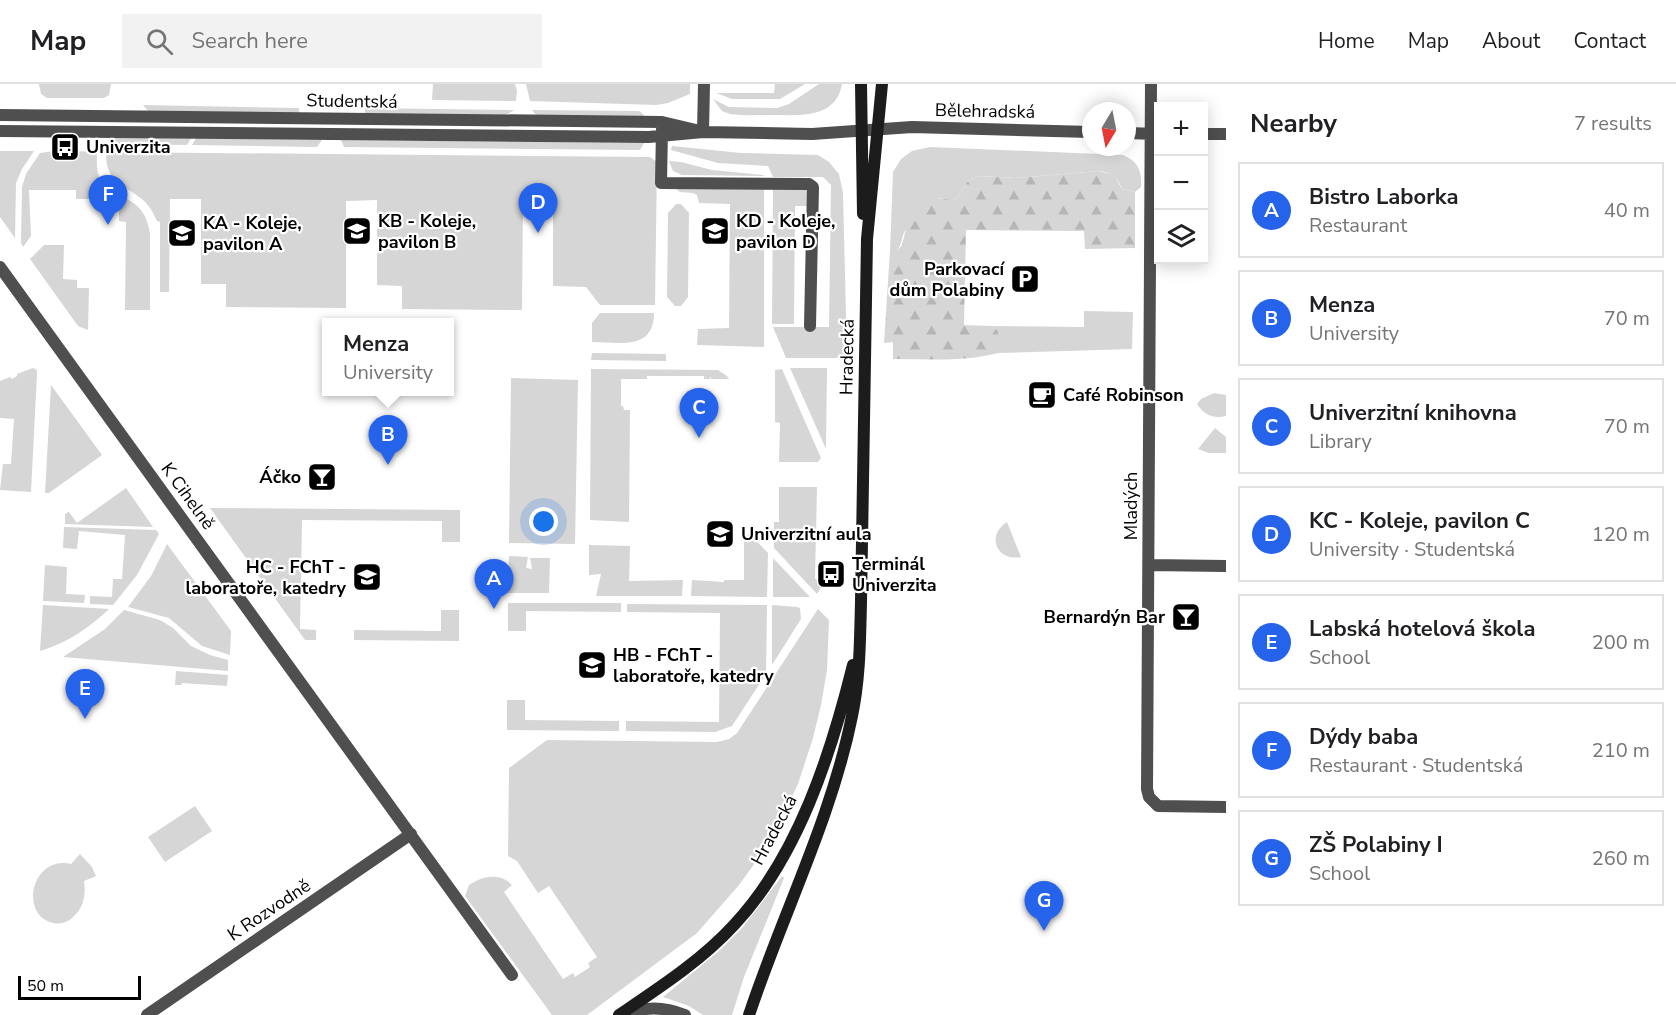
<!DOCTYPE html>
<meta charset="utf-8">
<style>
:root{--surface:#fff;--page:#f2f2f2;--text:#202124;--muted:#757577;--line:#e0e0e0;--accent:#2563eb}
body{margin:0;font-family:"Nunito Sans",sans-serif;background:var(--page);color:var(--text)}
.controls{position:absolute;right:18px;top:18px;display:grid;overflow:hidden;border-radius:0px;box-shadow:0 3px 15px #0003}
.controls button{width:54px;height:54px;display:grid;place-items:center;padding:0;border:0;border-bottom:2px solid var(--line);background:var(--surface);color:var(--text);font:30px sans-serif}
.compass{position:absolute;left:1082px;top:18px;width:54px;height:54px;border-radius:50%;background:var(--surface);box-shadow:0 3px 15px #0003;rotate:190deg}
.scale{position:absolute;left:18px;bottom:15px;width:123px;box-sizing:border-box;padding-left:6px;border:3px solid #000;border-top:0;font-size:16px;line-height:21px;white-space:nowrap;color:#000;-webkit-text-stroke:4px #fff;paint-order:stroke}
.you{position:absolute;left:544px;top:438px;width:21px;height:21px;margin:-15px;border:4px solid #fff;border-radius:50%;background:#1a73e8;box-shadow:0 0 0 9px #1a73e833}
.badge{display:grid;place-items:center;width:39px;height:39px;border-radius:50%;background:var(--accent);color:#fff;font-size:20px;font-weight:700}
.pin{position:absolute;translate:-50% -50px;filter:drop-shadow(0 2px 3px #0008)}
.pin::after{content:'';position:absolute;top:32px;width:21px;height:18px;background:inherit;clip-path:polygon(0 0,100% 0,50% 100%)}
.popup{position:absolute;left:322px;top:234px;width:132px;height:78px;box-sizing:border-box;display:grid;place-content:center;border-radius:0px;background:var(--surface);filter:drop-shadow(0 2px 4px #0005);font-size:20px;white-space:nowrap;color:var(--muted)}
.popup b{font-size:22px;color:var(--text)}
.popup::after{content:'';position:absolute;left:50%;top:100%;margin-left:-12px;border:12px solid transparent;border-top-color:var(--surface)}
.list{margin:0;padding:0;list-style:none}
h2{display:flex;justify-content:space-between;align-items:center;height:78px;margin:0;padding:0 24px;font-size:26px}
h2 small{font-size:20px;font-weight:400;color:var(--muted)}
.list li{display:grid;grid-template-columns:39px 1fr auto;gap:18px;align-items:center;box-sizing:border-box;height:96px;margin:0 12px 12px;padding:0 12px;border:2px solid var(--line);border-radius:0px}
.list b{display:block;font-size:22px;white-space:nowrap}
.list p{margin:0;font-size:20px;white-space:nowrap;color:var(--muted)}
.list em{font-size:20px;font-style:normal;color:var(--muted)}
.icon{flex:none;width:33px;height:33px;fill:none;stroke:currentColor;stroke-width:2;stroke-linecap:round;stroke-linejoin:round}
.map{position:relative;flex:none;width:1226px;height:931px;overflow:hidden}
header{display:flex;align-items:center;gap:36px;box-sizing:border-box;height:84px;padding:0 30px;background:var(--surface);border-bottom:2px solid var(--line)}
header strong{font-size:28px}
nav{display:flex;gap:33px;margin-inline-start:auto;font-size:21px}
.search{width:420px;height:54px;background:var(--page);display:flex;align-items:center;gap:15px;box-sizing:border-box;padding:0 21px;border-radius:0px;color:var(--muted);font-size:22px}
main{display:flex}
aside{flex:1;background:var(--surface)}
.map>svg:first-child{display:block}
.green{fill:#d6d6d6}
.forest{fill:url(#forest-firs)}
.lines{fill:none;stroke-linecap:round;stroke-linejoin:round}
.minor{stroke:#4f4f4f;stroke-width:12}
.tertiary{stroke:#4f4f4f;stroke-width:12}
.secondary{stroke:#1c1c1c;stroke-width:12}
.labels{text-anchor:middle;stroke-width:4.5;stroke-linejoin:round;paint-order:stroke}
.street-label{font-size:18px;fill:#000;stroke:#fff}
.poi-label{font-size:18px;font-weight:bold;fill:#000;stroke:#fff;text-anchor:start}
</style>
<header>
<strong>Map</strong>
<div class="search"><svg class="icon" aria-label="search" viewBox="0 0 24 24"><circle cx="10" cy="10" r="6"/><path d="M15 15l6 6"/></svg>Search here</div>
<nav><a>Home</a><a>Map</a><a>About</a><a>Contact</a></nav>
</header>
<main>
<div class="map">
<svg width="1226" height="931" viewBox="0 0 1226 931">
<defs>
<pattern id="forest-firs" width="22" height="20" patternUnits="userSpaceOnUse" patternTransform="scale(1.5)"><rect width="22" height="20" fill="#d6d6d6"/><path d="M5 1l3.5 6h-7zM16 11l3.5 6h-7z" fill="#b6b6b6"/></pattern>
</defs>
<rect width="100%" height="100%" fill="#fff"/>
<path class="green" d="M39,0H111L109,11L104,14H47L41,10Z
M433,0H515L517,6L516,17L432,16Z
M526,0H690V10L668,19L656,21L530,17Z
M775,0H805L780,15H732L716,9H774Z
M819,0H842C836,35 800,31 773,31C759,31 744,32 730,30L722,27L713,15L729,23L777,24L789,20Z
M143,21L299,24V30L148,27Z
M365,24L514,26L505,32L365,30Z
M532,26L639,27L643,30L644,33L536,31Z
M108,53L191,54L187,61L114,60L110,58Z
M196,54L322,56L317,63L192,61Z
M341,56L644,59L640,66L344,63Z
M672,62L741,69L818,71L829,78L839,90L843,109L847,272H838L837,274H786L773,243H829L831,101L823,93H773L768,82L718,79L671,66Z
M930,63L1123,71C1138,77 1142,87 1141,103L1135,108L1122,105C1118,94 1111,88 1099,87L1016,94L978,92L967,98L956,116L938,114C929,121 908,139 904,149C901,155 902,160 897,167H890L893,88L901,75L912,67Z
M0,67H34L22,85L16,99L15,154L0,133Z
M54,67V73H73L74,67L97,68C97,75 96,84 99,92C108,117 145,107 150,150V226H125L126,138L119,137V115H76V106H29L31,152L23,163L21,159L22,103L26,90L40,69Z
M106,68L650,73L657,78L655,221H600L586,203L553,202V118H523L522,226L402,225V202L377,201V116L346,117V224L226,223V200H201V115H170L169,208H160V138L157,137C143,98 105,111 106,68Z
M669,77L681,78L712,86L763,91L764,92L682,91L673,87Z
M676,105H764V263L697,261L698,245L729,244L730,120L699,119L697,111L693,109L680,108Z
M773,105H808V122H795L794,240H772Z
M676,120H681L689,129L688,213L681,222H675L667,213L668,129Z
M44,161H64L63,195L77,196V204H89L88,246L78,242L30,175Z
M1084,227L1133,228L1132,265L998,269V247L992,242L1084,243Z
M600,229H654C654,267 619,258 592,258V239Z
M592,269L666,270V277L591,276Z
M33,284L37,286V290L31,408L0,406L3,380H11L14,335L0,334V297L10,293L12,295L17,292V290Z
M790,284H827L826,365Z
M591,285L718,286L727,292L729,295H711V292L710,295H704V292H647V295H621V322H623L624,326H630L629,438L590,436Z
M782,285L821,374L818,378H779L780,339L775,338V286Z
M511,294L578,296L575,460L509,459Z
M51,301L102,371L49,409H45Z
M1214,309L1226,311V332C1214,335 1204,331 1197,320L1201,315Z
M1215,344L1226,353V369H1209L1198,365Z
M779,403H817L815,495L822,496V502L817,510L774,464V438H779Z
M126,404L153,443L65,440V430L69,428L77,439Z
M210,424L460,426V458H442V437L302,436L300,545L316,546V556H305Z
M1007,438L1021,473C996,478 986,451 1007,438Z
M64,443L156,446L159,450L137,491L113,521L90,520V512L112,513L113,495H122L125,451L79,447L77,465L63,464Z
M749,449L768,469L767,513L691,512L692,496L724,498V496H744V454Z
M167,460L231,547L230,571L202,562L169,534L128,523L151,492Z
M589,461L630,462L629,497L683,496L682,512H596L601,490L589,491Z
M509,472L528,473L526,484L532,485L530,474H550L549,509H508Z
M773,474L810,513H773Z
M45,481L67,483L66,510L85,511L84,519L43,517Z
M508,519H621V528L526,527V547H508Z
M627,520L767,521L766,590L732,642L715,648L626,647V637L719,638L720,529L627,528Z
M43,521L109,525C89,544 67,559 40,567Z
M772,521L797,523L800,524L801,535L772,581Z
M818,525L829,536L827,586L821,621L813,654L798,700L782,734L765,765L739,801L697,849L587,931H552L465,812L469,801C482,792 500,788 512,801L504,808L563,895L573,889L575,893L590,883L588,879L597,873L549,802L538,809L517,777L508,772L509,684L547,656L717,658L729,655L737,649Z
M124,526L160,536L173,544L191,562L210,571L228,576V587L63,573L105,545Z
M441,526H459V557L354,556V546L441,547Z
M176,587L228,591L227,602L182,599L181,601H175Z
M507,616H525V636L619,637V647L507,646Z
M195,722L212,747L165,778L148,753Z
M80,770L92,783L96,792L84,797C86,810 84,823 74,832C69,838 60,841 53,839C19,832 31,771 71,780Z
M782,792L784,794L744,893L732,931H703L689,922L663,913L719,867L743,843Z"/>
<path class="forest" d="M1099,87L1114,91L1122,105L1135,108V164L1085,165L1084,147L966,146L964,241L992,242L998,247V269C964,278 929,275 893,275V258L884,259L890,167H897L902,161L909,133L938,114L956,116L967,98L978,92L1016,94Z"/>
<g class="lines">
<path class="minor" d="M1151,0L1147,705L1149,713L1158,722L1226,723
M0,31L662,38L696,46
M662,45L661,99L809,100L813,103L810,242
M0,47L649,53L703,48L812,50L912,43L1091,48
M703,48L704,0
M1127,49L1157,50
M1204,50H1226
M0,183L512,891
M1149,481L1226,482
M147,931L411,750"/>
<path class="tertiary" d="M626,931C646,921 665,923 685,931"/>
<path class="secondary" d="M861,0L863,130
M619,931C659,904 702,876 734,841C798,773 831,670 853,581
M749,931C782,831 831,736 852,632C860,594 860,556 861,518L867,155L882,0"/>
</g>
<defs>
<g id="bus-square" transform="scale(1.5)"><rect x="-9" y="-9" width="18" height="18" rx="4" fill="#000" stroke="#fff"/><path d="M-5-6H5V4H4V6H2V4H-2V6H-4V4H-5ZM-3.5-4V0h7V-4ZM-3.5 1.2v1.5H-2V1.2ZM2 1.2v1.5H3.5V1.2Z" fill="#fff"/></g>
<g id="university-square" transform="scale(1.5)"><rect x="-9" y="-9" width="18" height="18" rx="4" fill="#000" stroke="#fff"/><path d="M0-5L7-2L0 1L-7-2ZM-4 1L0 2.5L4 1V4Q0 6-4 4Z" fill="#fff"/></g>
<g id="parking-square" transform="scale(1.5)"><rect x="-9" y="-9" width="18" height="18" rx="4" fill="#000" stroke="#fff"/><path d="M-3.5-5.5H1a3.5 3.5 0 0 1 0 7H-1V5.5H-3.5ZM-1-3.4V-.6H.8a1.4 1.4 0 0 0 0-2.8Z" fill="#fff"/></g>
<g id="cafe-square" transform="scale(1.5)"><rect x="-9" y="-9" width="18" height="18" rx="4" fill="#000" stroke="#fff"/><path d="M-5.5-4.5H6V0H3Q3 3.5 0 3.5H-2.5Q-5.5 3.5-5.5 0ZM3-3.2v2h1.7v-2ZM-6 4.5H4V6H-6Z" fill="#fff"/></g>
<g id="bar-square" transform="scale(1.5)"><rect x="-9" y="-9" width="18" height="18" rx="4" fill="#000" stroke="#fff"/><path d="M-6-5H6L.8 .8V4.5H3.5V6h-7V4.5H-.8V.8Z" fill="#fff"/></g>
</defs>
<g fill-rule="evenodd">
<use href="#bus-square" x="65" y="63"/>
<use href="#university-square" x="357" y="147"/>
<use href="#university-square" x="715" y="147"/>
<use href="#university-square" x="182" y="149"/>
<use href="#parking-square" x="1025" y="195"/>
<use href="#cafe-square" x="1042" y="311"/>
<use href="#bar-square" x="322" y="393"/>
<use href="#university-square" x="720" y="450"/>
<use href="#bus-square" x="831" y="490"/>
<use href="#university-square" x="367" y="493"/>
<use href="#bar-square" x="1186" y="533"/>
<use href="#university-square" x="592" y="581"/>
</g>
<g class="labels">
<g class="street-label">
<text transform="translate(352 17) rotate(1)" y="6">Studentská</text>
<text transform="translate(985 27) rotate(1)" y="6">Bělehradská</text>
<text transform="translate(847 273) rotate(-89)" y="6">Hradecká</text>
<text transform="translate(188 412) rotate(54)" y="6">K Cihelně</text>
<text transform="translate(1131 422) rotate(-90)" y="6">Mladých</text>
<text transform="translate(774 746) rotate(-62)" y="6">Hradecká</text>
<text transform="translate(269 826) rotate(-34)" y="6">K Rozvodně</text>
</g>
<g class="poi-label">
<text x="86" y="69">Univerzita</text>
<text x="378" y="143">KB - Koleje,<tspan x="378" dy="21">pavilon B</tspan></text>
<text x="736" y="143">KD - Koleje,<tspan x="736" dy="21">pavilon D</tspan></text>
<text x="203" y="145">KA - Koleje,<tspan x="203" dy="21">pavilon A</tspan></text>
<text x="1004" y="191" text-anchor="end">Parkovací<tspan x="1004" dy="21">dům Polabiny</tspan></text>
<text x="1063" y="317">Café Robinson</text>
<text x="301" y="399" text-anchor="end">Áčko</text>
<text x="741" y="456">Univerzitní aula</text>
<text x="852" y="486">Terminál<tspan x="852" dy="21">Univerzita</tspan></text>
<text x="346" y="489" text-anchor="end">HC - FChT -<tspan x="346" dy="21">laboratoře, katedry</tspan></text>
<text x="1165" y="539" text-anchor="end">Bernardýn Bar</text>
<text x="613" y="577">HB - FChT -<tspan x="613" dy="21">laboratoře, katedry</tspan></text>
</g>
</g>
</svg>
<div class="controls">
<button>+</button>
<button>−</button>
<button><svg class="icon" aria-label="layers" viewBox="0 0 24 24"><path d="M12 4l9 5-9 5-9-5zM3 14l9 5 9-5"/></svg></button>
</div>
<svg class="compass" viewBox="-18 -18 36 36"><path d="M0-13l5 13h-10z" fill="#e53935"/><path d="M0 13l5-13h-10z" fill="#757577"/></svg>
<div class="scale">50 m</div>
<div class="you"></div>
<div class="pin badge" style="left:494px;top:525px">A</div>
<div class="pin badge" style="left:388px;top:381px">B</div>
<div class="popup"><b>Menza</b>University</div>
<div class="pin badge" style="left:699px;top:354px">C</div>
<div class="pin badge" style="left:538px;top:149px">D</div>
<div class="pin badge" style="left:85px;top:635px">E</div>
<div class="pin badge" style="left:108px;top:141px">F</div>
<div class="pin badge" style="left:1044px;top:847px">G</div>
</div>
<aside>
<h2>Nearby<small>7 results</small></h2>
<ul class="list">
<li><span class="badge">A</span><div><b>Bistro Laborka</b><p>Restaurant</p></div><em>40 m</em></li>
<li><span class="badge">B</span><div><b>Menza</b><p>University</p></div><em>70 m</em></li>
<li><span class="badge">C</span><div><b>Univerzitní knihovna</b><p>Library</p></div><em>70 m</em></li>
<li><span class="badge">D</span><div><b>KC - Koleje, pavilon C</b><p>University · Studentská</p></div><em>120 m</em></li>
<li><span class="badge">E</span><div><b>Labská hotelová škola</b><p>School</p></div><em>200 m</em></li>
<li><span class="badge">F</span><div><b>Dýdy baba</b><p>Restaurant · Studentská</p></div><em>210 m</em></li>
<li><span class="badge">G</span><div><b>ZŠ Polabiny I</b><p>School</p></div><em>260 m</em></li>
</ul>
</aside>
</main>
